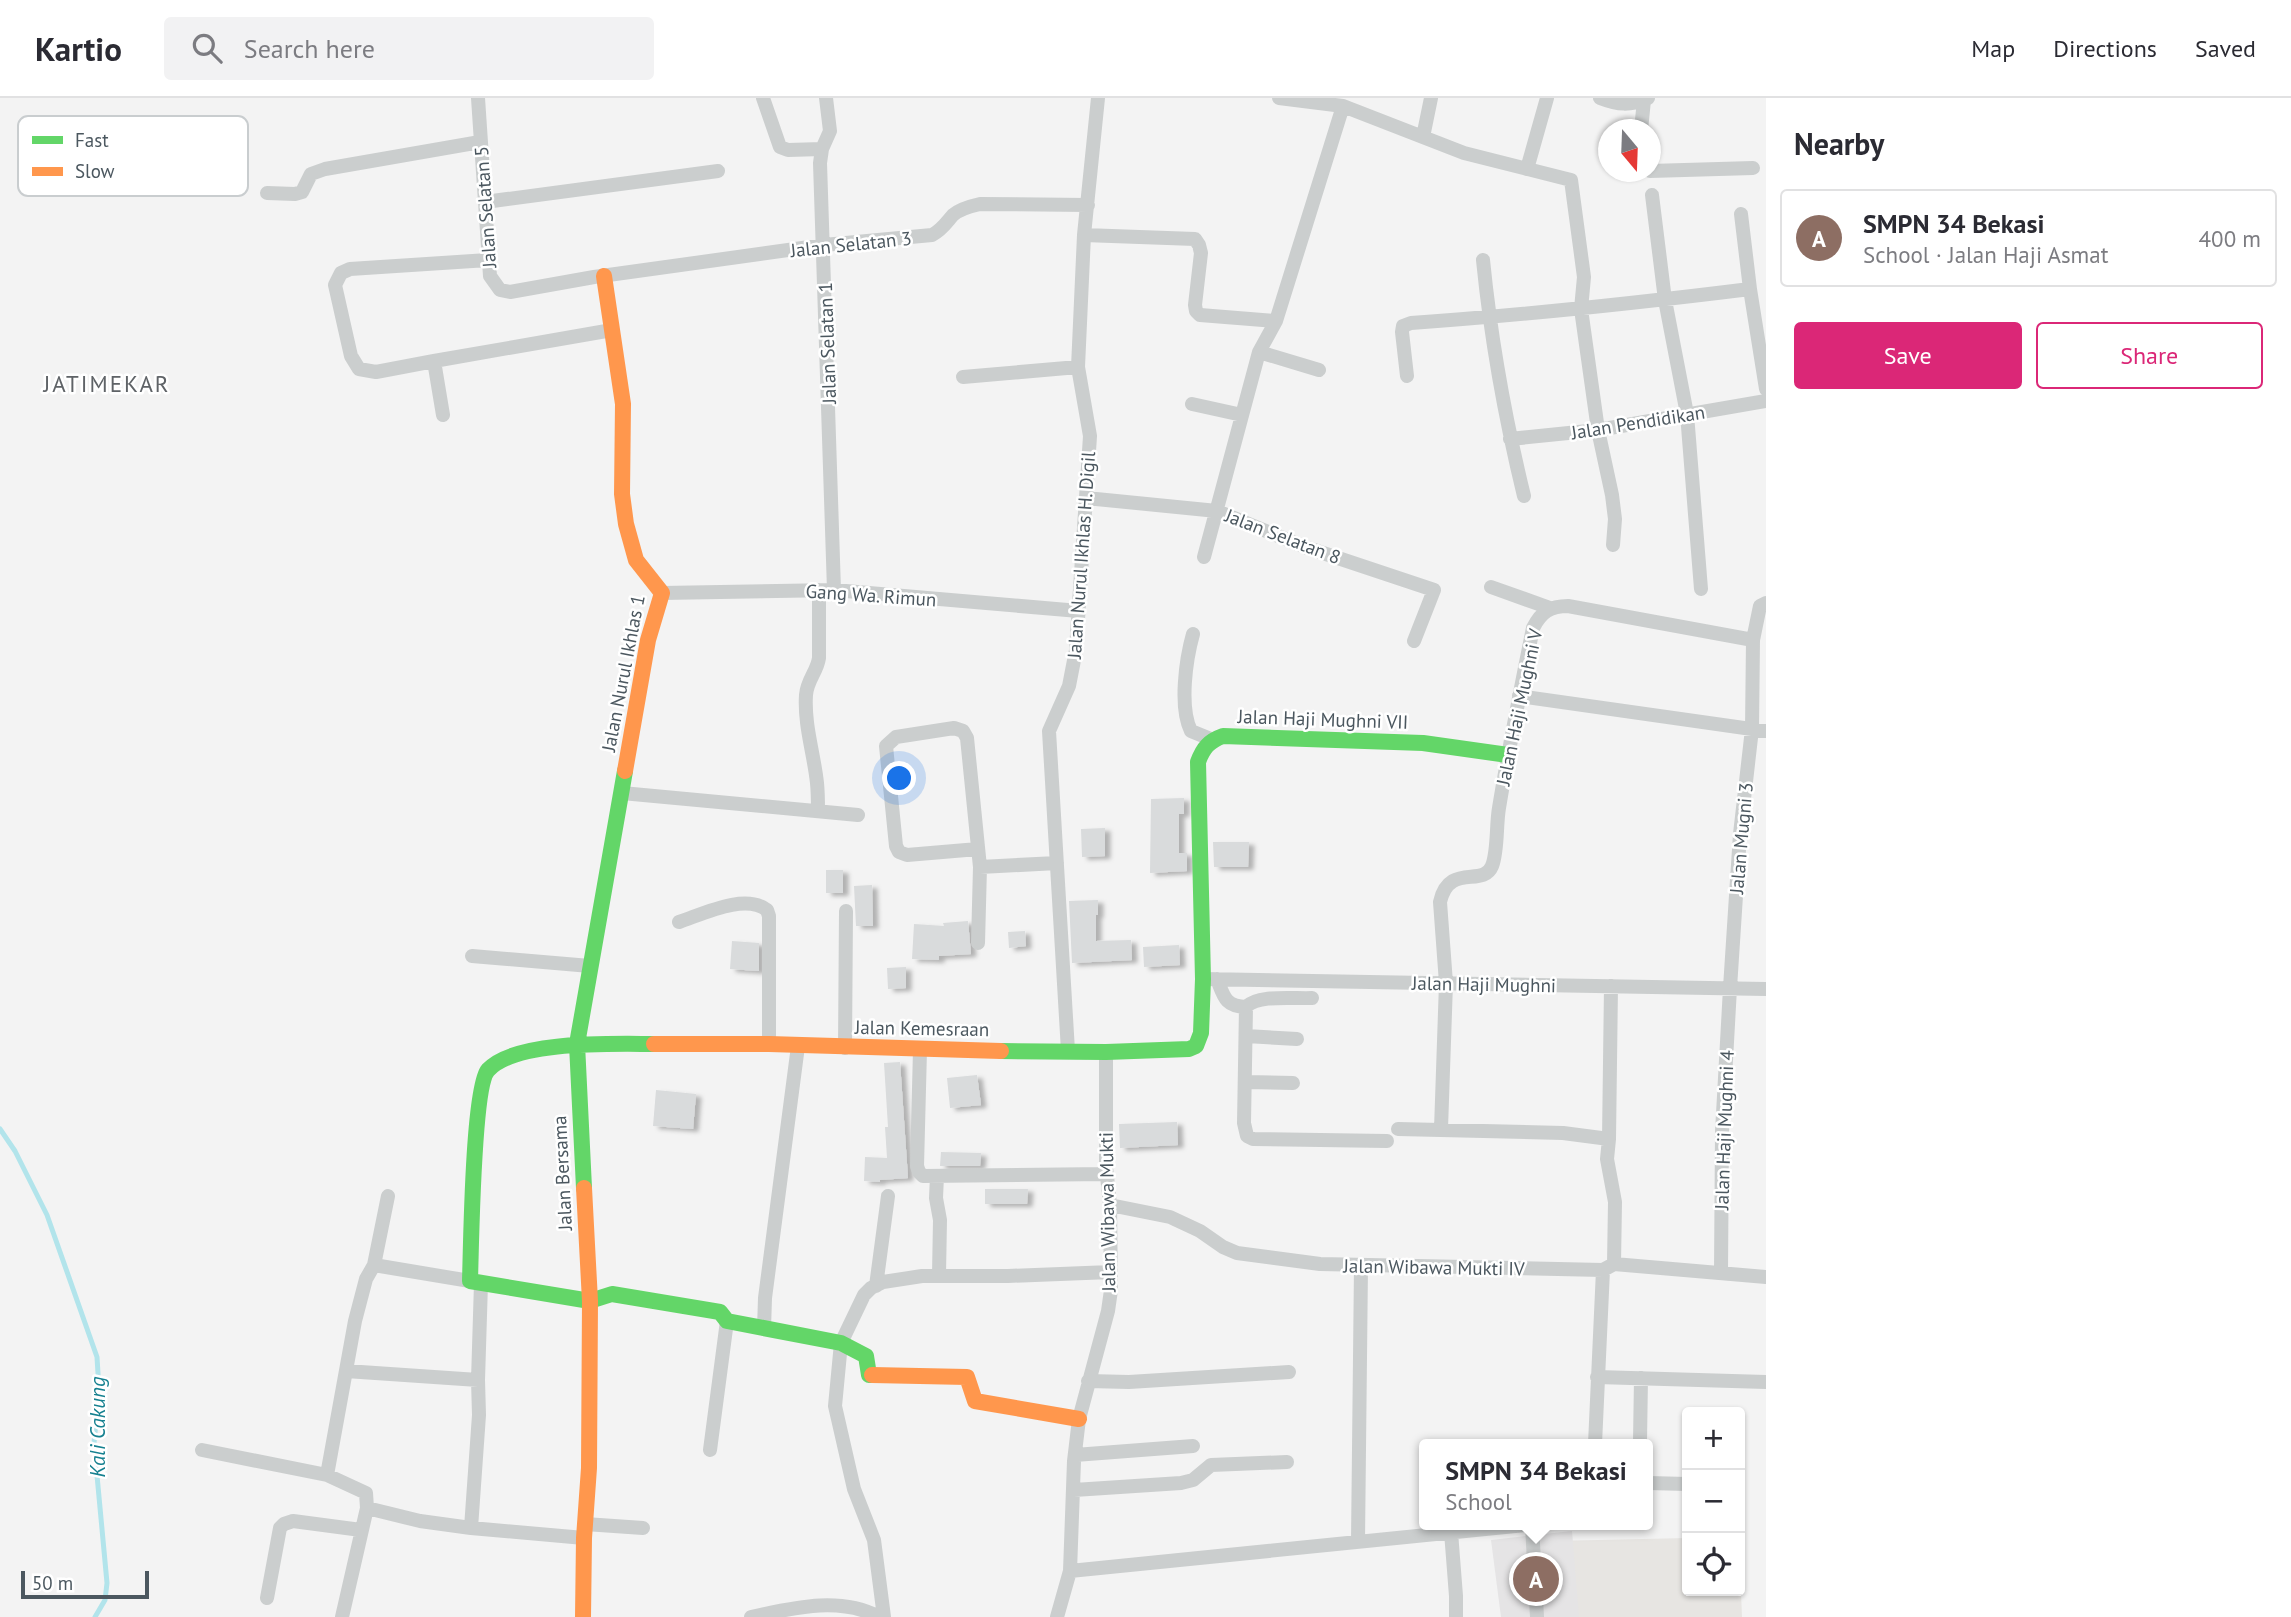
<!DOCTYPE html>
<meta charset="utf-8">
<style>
:root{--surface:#fff;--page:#f2f2f3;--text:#2b2b33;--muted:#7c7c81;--line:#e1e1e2;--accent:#db2777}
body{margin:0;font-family:"PT Sans",sans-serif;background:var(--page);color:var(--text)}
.controls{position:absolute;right:21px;bottom:21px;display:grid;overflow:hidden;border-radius:7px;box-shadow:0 2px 5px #0004}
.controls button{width:63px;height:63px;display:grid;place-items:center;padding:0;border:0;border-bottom:2px solid var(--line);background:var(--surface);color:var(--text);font:35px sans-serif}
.compass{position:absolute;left:1598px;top:21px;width:63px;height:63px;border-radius:50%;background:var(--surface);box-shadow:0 2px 5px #0004;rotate:161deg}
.scale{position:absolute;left:21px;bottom:18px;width:128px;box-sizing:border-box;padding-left:7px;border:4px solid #4b575f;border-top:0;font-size:19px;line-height:24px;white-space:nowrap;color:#4b575f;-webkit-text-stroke:5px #fff;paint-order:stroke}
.you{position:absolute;left:900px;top:681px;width:24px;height:24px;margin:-18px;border:5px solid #fff;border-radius:50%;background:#1a73e8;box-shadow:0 0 0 10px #1a73e833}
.badge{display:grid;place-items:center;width:46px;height:46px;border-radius:50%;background:var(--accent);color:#fff;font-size:23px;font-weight:700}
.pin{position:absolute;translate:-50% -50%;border:4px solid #fff;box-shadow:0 2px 7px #0006}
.popup{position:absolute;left:1419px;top:1341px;width:234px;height:91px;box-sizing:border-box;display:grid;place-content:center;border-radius:7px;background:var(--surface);filter:drop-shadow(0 2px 5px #0005);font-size:23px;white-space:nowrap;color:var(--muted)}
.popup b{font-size:26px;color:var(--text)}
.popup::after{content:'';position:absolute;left:50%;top:100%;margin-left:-14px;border:14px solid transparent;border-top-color:var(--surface)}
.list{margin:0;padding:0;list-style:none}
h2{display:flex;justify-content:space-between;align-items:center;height:91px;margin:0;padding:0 28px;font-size:30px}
h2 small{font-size:23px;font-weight:400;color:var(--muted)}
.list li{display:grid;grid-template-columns:46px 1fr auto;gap:21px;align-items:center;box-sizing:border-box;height:98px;margin:0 14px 14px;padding:0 14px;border:2px solid var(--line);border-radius:7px}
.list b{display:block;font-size:26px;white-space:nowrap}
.list p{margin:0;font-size:23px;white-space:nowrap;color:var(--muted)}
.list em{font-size:23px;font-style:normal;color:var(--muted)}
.actions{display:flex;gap:14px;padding:21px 28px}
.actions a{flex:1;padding:16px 0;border:2px solid var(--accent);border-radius:7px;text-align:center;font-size:24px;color:var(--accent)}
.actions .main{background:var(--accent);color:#fff}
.icon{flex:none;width:38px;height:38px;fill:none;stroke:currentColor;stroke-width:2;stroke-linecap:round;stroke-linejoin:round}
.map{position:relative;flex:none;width:1766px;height:1519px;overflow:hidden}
header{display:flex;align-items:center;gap:42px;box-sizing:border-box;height:98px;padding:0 35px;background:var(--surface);border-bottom:2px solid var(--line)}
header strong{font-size:33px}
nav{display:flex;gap:38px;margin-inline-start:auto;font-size:24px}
.search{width:490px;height:63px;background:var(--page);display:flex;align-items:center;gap:18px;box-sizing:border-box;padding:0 24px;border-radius:7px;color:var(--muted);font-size:26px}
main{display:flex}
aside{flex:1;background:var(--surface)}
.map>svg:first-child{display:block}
.commercial{fill:#e7e5e2}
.education{fill:#e5e4e5}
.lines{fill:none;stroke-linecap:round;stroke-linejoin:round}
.stream{stroke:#b2e4eb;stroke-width:5}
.building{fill:#d9dbdc;filter:url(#shadow)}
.street{stroke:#cbcece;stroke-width:14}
.fast{stroke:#63d668;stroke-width:16}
.slow{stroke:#ff974d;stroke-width:16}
.labels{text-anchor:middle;stroke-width:5;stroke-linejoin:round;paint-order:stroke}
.street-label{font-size:19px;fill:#4b575f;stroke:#fff}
.water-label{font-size:21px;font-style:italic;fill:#168190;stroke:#fff}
.quarter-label{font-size:23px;letter-spacing:2px;fill:#5f6367;stroke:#fff}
.key{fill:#fff;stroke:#c9cdcf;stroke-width:2}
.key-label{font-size:19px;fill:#4b575f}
</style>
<header>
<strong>Kartio</strong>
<div class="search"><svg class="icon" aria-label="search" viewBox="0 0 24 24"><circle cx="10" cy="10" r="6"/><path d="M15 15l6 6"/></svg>Search here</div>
<nav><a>Map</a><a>Directions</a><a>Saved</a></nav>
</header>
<main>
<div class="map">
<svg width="1766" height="1519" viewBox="0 0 1766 1519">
<defs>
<filter id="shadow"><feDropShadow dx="5.5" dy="3" stdDeviation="2" flood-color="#0004"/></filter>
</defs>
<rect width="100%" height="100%" fill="#f3f3f3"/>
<path class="commercial" d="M1687,1440V1493H1740V1470L1742,1519H1561L1553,1443Z"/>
<path class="education" d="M1572,1433L1579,1519H1501L1491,1442Z"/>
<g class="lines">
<path class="stream" d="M0,1031L15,1053L47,1117L97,1259L99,1292L94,1345L107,1485L105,1502L95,1519"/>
</g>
<path class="building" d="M1184,700V716H1179V755H1187V773L1150,775L1151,701Z
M1105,730V758L1082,759L1081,731Z
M1213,744H1249L1248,769H1214Z
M826,772H843V795H826Z
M872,787L873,828H856L854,788Z
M1098,802V817H1096V843L1131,842L1132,862L1072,865L1069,803Z
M968,823L971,856L939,858V862L912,861L914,826L944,828L943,825Z
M1025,833L1026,848L1009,850L1008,834Z
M732,843L759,845V873L730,871Z
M1179,847L1180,867L1144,869L1143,849Z
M906,869V890L888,891L887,870Z
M900,964L908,1080L880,1082V1084L864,1083L865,1059L887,1060L885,1029H888L884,965Z
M977,977L981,1007L950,1010L947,980Z
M656,992L696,996L693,1031L653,1028Z
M1177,1024L1178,1047L1120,1050L1119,1026Z
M941,1054L981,1055L980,1068H940Z
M985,1091H1028L1027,1106H985Z"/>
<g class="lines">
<path class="street" d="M478,0L490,178L500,192L510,194L594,179L824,147L932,137C942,132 946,125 953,117C960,111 971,108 980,106L1088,107
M763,0L780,49L788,52L822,51
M826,0L830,33L822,51L820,65L834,492
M1279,0L1343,8L1464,55L1571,82L1584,179L1581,211L1598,332L1612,397L1615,421L1613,447
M1600,0C1618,7 1630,8 1648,0
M1641,32L1644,2
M1423,39L1431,0
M1527,71L1547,0
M1650,73L1753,70
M267,95L295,96L302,94L311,76L325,71L480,44
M1652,97L1665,202L1687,316L1701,491
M485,104L718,73
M1741,116L1750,191L1766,291
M1084,137L1195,141L1199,147L1201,155L1195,207L1196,213L1200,217L1276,223
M1483,162C1491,242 1505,320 1524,398
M1259,254L1319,272
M434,263L612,232
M1407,278L1402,234L1403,228L1411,225C1525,217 1637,205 1750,191
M963,279L1078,269
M1192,306L1242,317
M443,317L434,263L376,274L359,271L351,258L335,187L341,175L350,171L488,162
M1510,341L1598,332L1766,303
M1086,400L1217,413L1305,449L1434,492L1414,543
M1204,459L1259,254L1276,223L1343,8
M1491,489L1550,510
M662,495L834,492L1079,513
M1193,536C1186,561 1179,609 1191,633L1213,642
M1519,598L1766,633
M622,695L858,717
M818,713C818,704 818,695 817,685C814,656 804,627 806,597C807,582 817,574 819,560V492
M978,751L907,757L899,754L896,748L886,648L896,639L954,630L963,633L967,640L980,769L1057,765
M679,824C703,816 745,795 767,812L769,818V946
M978,845L980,769
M472,858L590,868
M1203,881L1766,891
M1217,881C1224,899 1225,908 1246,909
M1312,900C1295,901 1258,896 1246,909L1244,1025L1247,1038L1253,1041L1387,1043
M1246,938L1297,941
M845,950L846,813
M920,952L917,1068L919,1074L923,1078L1106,1076
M1068,953L1049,633L1069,588L1076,552L1090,338L1078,269L1084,137L1098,0
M1245,984L1293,985
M1398,1031L1563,1035L1609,1041L1607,1061L1615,1104L1614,1166
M1441,1031L1446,885L1440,804C1449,764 1483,790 1492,768C1498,753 1496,727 1499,710C1509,649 1521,589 1533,530C1541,514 1550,508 1568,508L1753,542
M1609,1041L1611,888
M937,1078L936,1100L940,1122L939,1177
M1110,1107L1170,1119L1200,1133L1223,1149L1237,1155L1320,1166L1603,1172L1614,1166L1766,1179
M374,1167L470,1183
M1721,1174L1722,1034L1730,890L1740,736L1752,631L1753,542L1760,508L1766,505
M876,1188L888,1098
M764,1231L765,1200L798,948
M346,1273L478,1282
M1597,1279L1766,1284
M1088,1283L1129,1284L1289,1274
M1640,1343L1641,1280
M1595,1346L1603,1172
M202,1352L327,1377L366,1395L367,1410L342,1519
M710,1352L727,1223
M1075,1357L1193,1348
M327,1377L355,1223L366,1181L374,1167L388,1098
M1648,1385L1687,1386
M1074,1392L1181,1385L1193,1382L1211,1367L1287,1364
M367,1410L420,1423L471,1430L584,1440
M585,1426L643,1430
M1532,1427L1537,1519
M471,1430L479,1317L478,1282L481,1185
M1451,1434L1456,1498V1519
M1358,1443L1361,1168
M1070,1473L1526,1427
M267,1500L280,1430L284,1426L293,1423L361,1432
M751,1519C793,1510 839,1498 879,1519
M884,1519L874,1442L854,1391L835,1308L841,1245L864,1197L871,1190L883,1184L922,1178H1008L1111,1174
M1057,1519L1070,1473L1074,1363L1079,1321L1108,1213L1111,1192L1110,1107L1106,1068V954"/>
<path class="fast" d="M654,946C614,946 516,942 488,972C473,989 471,1151 470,1183L590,1203L612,1196L720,1214L727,1223L841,1245L866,1258L869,1277H872
M1001,953L1106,954L1189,951L1196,948L1201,935L1203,881L1198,664C1203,650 1209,643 1223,638L1423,645L1508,657
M584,1090L577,946L625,673"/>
<path class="slow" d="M604,178L623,306L622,396L626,426L636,462L662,495L648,542L625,673
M654,946H769L1001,953
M872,1277L967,1279L975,1303L1079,1321
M583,1519L584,1440L589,1370L590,1203L584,1090"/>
</g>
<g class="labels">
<g class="street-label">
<text transform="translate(485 109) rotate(-94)" y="7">Jalan Selatan 5</text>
<text transform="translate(851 146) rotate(-6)" y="7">Jalan Selatan 3</text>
<text transform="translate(827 245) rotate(-92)" y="7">Jalan Selatan 1</text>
<text transform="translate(1638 324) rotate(-9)" y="7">Jalan Pendidikan</text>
<text transform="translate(1283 438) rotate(21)" y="7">Jalan Selatan 8</text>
<text transform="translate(1081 457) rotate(-86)" y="7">Jalan Nurul Ikhlas H. Digil</text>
<text transform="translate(871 497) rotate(4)" y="7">Gang Wa. Rimun</text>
<text transform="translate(623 575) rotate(-79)" y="7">Jalan Nurul Ikhlas 1</text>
<text transform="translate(1519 609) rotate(-78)" y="7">Jalan Haji Mughni V</text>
<text transform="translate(1323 621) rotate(2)" y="7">Jalan Haji Mughni VII</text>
<text transform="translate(1741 740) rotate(-85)" y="7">Jalan Mugni 3</text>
<text transform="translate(1484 886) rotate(1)" y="7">Jalan Haji Mughni</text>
<text transform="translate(922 930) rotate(1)" y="7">Jalan Kemesraan</text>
<text transform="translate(1724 1032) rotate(-88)" y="7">Jalan Haji Mughni 4</text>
<text transform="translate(562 1075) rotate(-93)" y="7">Jalan Bersama</text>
<text transform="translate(1107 1114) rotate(-91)" y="7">Jalan Wibawa Mukti</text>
<text transform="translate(1434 1169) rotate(1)" y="7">Jalan Wibawa Mukti IV</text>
</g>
<g class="water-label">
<text transform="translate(98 1329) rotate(-90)" y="7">Kali Cakung</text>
</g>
<g class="quarter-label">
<text x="107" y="294">JATIMEKAR</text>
</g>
</g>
<rect x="18" y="18" width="230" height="80" rx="10" class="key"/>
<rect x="32" y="38" width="31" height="8" fill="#63d668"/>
<rect x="32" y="69" width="31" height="9" fill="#ff974d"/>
<g class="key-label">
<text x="75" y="49">Fast</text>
<text x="75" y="80">Slow</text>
</g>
</svg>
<div class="controls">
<button>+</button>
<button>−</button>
<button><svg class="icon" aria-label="locate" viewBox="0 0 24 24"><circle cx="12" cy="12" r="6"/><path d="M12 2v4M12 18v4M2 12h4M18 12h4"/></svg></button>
</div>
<svg class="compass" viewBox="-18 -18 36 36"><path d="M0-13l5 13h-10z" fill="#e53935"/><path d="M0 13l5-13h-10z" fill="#7c7c81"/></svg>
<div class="scale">50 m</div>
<div class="you"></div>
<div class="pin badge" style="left:1536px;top:1481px;background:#8d6e63">A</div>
<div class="popup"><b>SMPN 34 Bekasi</b>School</div>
</div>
<aside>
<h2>Nearby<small></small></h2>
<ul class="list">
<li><span class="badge" style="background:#8d6e63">A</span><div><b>SMPN 34 Bekasi</b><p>School · Jalan Haji Asmat</p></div><em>400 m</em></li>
</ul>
<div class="actions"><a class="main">Save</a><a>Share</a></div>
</aside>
</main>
